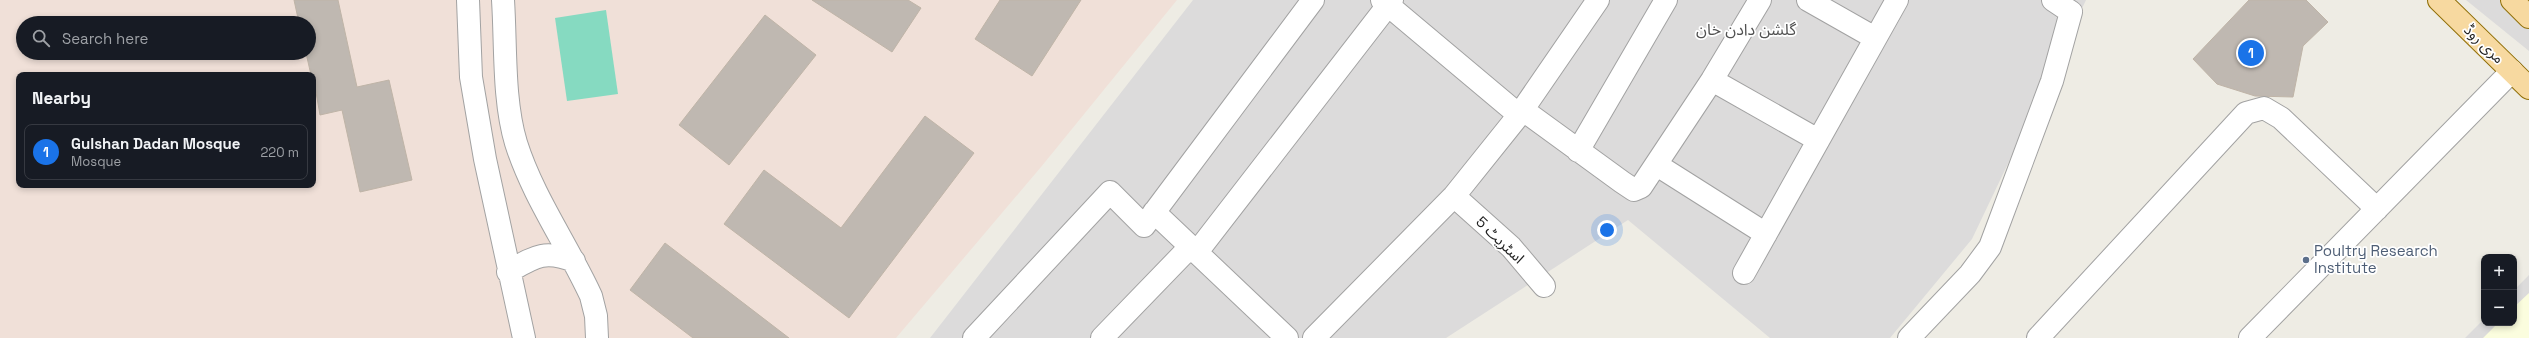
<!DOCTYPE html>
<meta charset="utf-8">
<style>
:root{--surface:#171b24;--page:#242831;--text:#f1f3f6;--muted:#9ea1a6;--line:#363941;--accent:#1a73e8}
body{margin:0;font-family:"Space Grotesk","Noto Sans Arabic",sans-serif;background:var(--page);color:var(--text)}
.controls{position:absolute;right:12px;bottom:12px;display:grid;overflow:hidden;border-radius:8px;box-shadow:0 2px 6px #0003}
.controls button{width:36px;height:36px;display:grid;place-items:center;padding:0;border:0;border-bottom:1px solid var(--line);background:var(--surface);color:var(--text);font:20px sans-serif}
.you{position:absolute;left:1607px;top:230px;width:14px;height:14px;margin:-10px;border:3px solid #fff;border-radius:50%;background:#1a73e8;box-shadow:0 0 0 6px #1a73e833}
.badge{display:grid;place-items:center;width:26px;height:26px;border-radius:50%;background:var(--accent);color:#fff;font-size:13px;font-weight:700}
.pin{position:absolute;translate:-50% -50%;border:2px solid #fff;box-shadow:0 1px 4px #0006}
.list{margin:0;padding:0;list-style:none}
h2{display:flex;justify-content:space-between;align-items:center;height:52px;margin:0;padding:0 16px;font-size:17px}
h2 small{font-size:13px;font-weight:400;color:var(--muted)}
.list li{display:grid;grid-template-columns:26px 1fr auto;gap:12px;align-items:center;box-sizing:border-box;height:56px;margin:0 8px 8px;padding:0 8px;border:1px solid var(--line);border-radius:8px}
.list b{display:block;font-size:15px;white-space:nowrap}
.list p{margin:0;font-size:13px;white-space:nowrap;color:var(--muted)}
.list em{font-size:13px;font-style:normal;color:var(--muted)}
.icon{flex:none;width:22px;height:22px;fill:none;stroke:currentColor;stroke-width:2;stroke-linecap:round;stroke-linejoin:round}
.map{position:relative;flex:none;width:2529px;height:338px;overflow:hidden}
.search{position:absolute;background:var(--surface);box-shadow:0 2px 6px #0003;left:16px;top:16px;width:300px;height:44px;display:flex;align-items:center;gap:10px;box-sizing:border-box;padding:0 14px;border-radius:22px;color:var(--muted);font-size:15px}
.panel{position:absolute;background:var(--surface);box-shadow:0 2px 6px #0003;left:16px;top:72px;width:300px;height:116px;border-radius:8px}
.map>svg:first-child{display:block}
.residential{fill:#dcdbdb}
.education{fill:#fbfdde}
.military{fill:#f0e0d8;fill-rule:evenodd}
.pitch{fill:#86dac1}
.building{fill:#bfb8b1;stroke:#bfb4a7}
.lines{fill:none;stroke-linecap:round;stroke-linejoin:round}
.minor-casing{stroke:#a2a2a2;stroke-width:24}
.major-casing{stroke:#906f07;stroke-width:24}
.minor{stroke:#fff;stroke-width:22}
.major{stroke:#f7d9a0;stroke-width:22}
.service-dot{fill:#5c6f8a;stroke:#fff;stroke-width:1.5}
.labels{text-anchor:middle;stroke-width:3.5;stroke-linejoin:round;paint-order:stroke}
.street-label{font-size:15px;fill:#1e1e1e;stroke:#fff}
.service-label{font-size:15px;fill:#4e5e75;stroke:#fff;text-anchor:start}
.neighbourhood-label{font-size:16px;fill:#515151;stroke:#fff}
</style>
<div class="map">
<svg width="2529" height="338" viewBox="0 0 2529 338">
<rect width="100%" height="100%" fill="#eeece4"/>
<path class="residential" d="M1193,0H2086L1972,239L1890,338H1770L1628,220L1446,338H930Z
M2466,0H2529V51Z
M2529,275V338H2465L2484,319V323H2514V290Z"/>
<path class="education" d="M2529,293V338H2483L2498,323H2514V307Z"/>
<path class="military" d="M0,0H1177L1041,167L896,338H0ZM23,23H309V53H23ZM19,75H313V185H19Z"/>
<path class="pitch" d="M606,10L618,94L567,101L555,18Z"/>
<path class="building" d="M294,0H338L357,87L389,80L412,180L360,192L342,110L320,115L313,75H311L306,53H309V23H299Z
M812,0H908L921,8L892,52Z
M1000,0H1081L1032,76L975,39Z
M2249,0H2306L2328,22L2303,46L2293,97L2255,96L2217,84L2193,59Z
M765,15L816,55L729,165L679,125Z
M925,116L974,153L849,318L724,224L764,170L841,228Z
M665,243L789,338H693L630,290Z"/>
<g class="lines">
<g class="minor-casing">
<path id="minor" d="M468,0L471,77L485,159L524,338
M503,0C506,45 503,100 516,143C533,197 567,244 591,296L596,316L597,338
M1382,0L1519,115
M1808,0L1875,38
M1712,80L1818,140
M1523,110L1622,182L1634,190L1641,187L1712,80L1760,0
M1578,151L1666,0
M1657,165L1766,234
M1454,196L1511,247L1544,286
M1154,212L1287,338
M1197,252L1392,0
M508,272C534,257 544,249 574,261
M1744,273L1897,0
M974,338L1110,192L1144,226L1313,0
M1102,338L1191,246
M1314,338L1454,196L1519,115L1598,0
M1909,338L1970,274L1990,247L2052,81L2071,12L2053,0
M2038,338L2246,113L2264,108L2281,118L2377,209
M2250,338L2512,71"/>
</g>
<g class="major-casing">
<path id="major" d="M2439,0L2529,88
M2512,0L2529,17"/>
</g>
<use href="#minor" class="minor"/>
<use href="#major" class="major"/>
</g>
<circle class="service-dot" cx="2306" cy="260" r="4"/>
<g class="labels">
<g class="street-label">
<text transform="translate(2484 44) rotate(44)" y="5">مری روڈ</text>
<text transform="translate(1500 240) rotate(44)" y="5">اسٹریٹ 5</text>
</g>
<g class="service-label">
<text x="2314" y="256">Poultry Research<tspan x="2314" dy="17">Institute</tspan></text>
</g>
<g class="neighbourhood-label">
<text x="1746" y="35">گلشن دادن خان</text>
</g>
</g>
</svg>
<div class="controls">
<button>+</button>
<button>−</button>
</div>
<div class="you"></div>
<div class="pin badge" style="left:2251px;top:53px">1</div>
<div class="search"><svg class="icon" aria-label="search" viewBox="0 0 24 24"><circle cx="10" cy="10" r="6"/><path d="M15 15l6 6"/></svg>Search here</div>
<section class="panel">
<h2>Nearby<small></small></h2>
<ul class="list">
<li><span class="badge">1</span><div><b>Gulshan Dadan Mosque</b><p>Mosque</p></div><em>220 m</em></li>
</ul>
</section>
</div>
